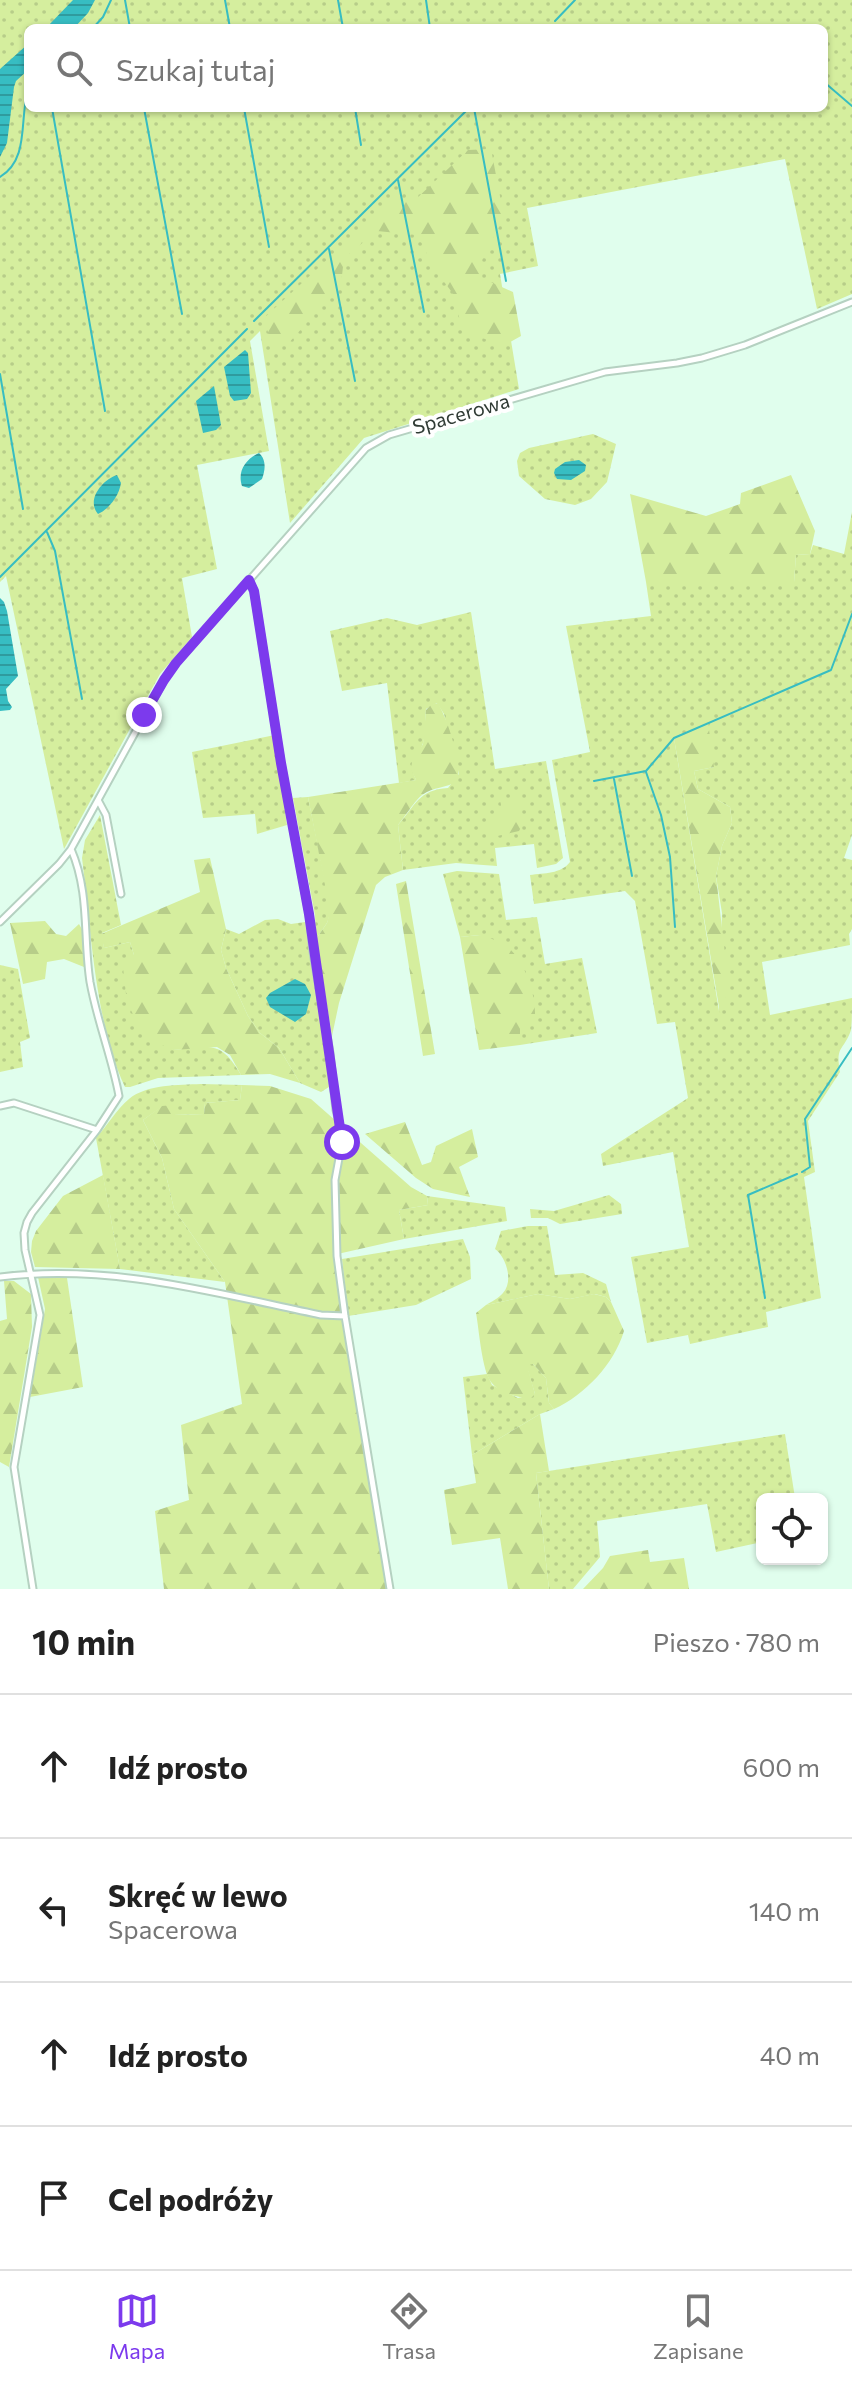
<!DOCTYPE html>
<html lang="pl">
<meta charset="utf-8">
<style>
:root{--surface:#fff;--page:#f6f6f6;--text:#222;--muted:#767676;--line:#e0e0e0;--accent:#7c3aed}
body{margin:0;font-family:Commissioner,sans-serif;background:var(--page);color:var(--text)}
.controls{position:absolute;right:24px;bottom:24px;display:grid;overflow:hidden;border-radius:12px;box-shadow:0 2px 6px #0004}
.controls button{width:72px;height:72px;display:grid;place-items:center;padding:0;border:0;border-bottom:2px solid var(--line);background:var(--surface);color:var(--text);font:40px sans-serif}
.stop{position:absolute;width:24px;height:24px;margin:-18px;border:6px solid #7c3aed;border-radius:50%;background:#fff}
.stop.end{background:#7c3aed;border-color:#fff;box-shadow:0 2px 8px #0008}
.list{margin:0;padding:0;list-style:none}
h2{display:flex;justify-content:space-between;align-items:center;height:104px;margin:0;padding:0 32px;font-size:34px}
h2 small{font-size:26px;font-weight:400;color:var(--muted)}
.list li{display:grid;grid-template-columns:52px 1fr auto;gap:24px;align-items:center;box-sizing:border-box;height:144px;padding:0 32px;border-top:2px solid var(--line)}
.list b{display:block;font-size:30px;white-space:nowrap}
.list p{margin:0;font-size:26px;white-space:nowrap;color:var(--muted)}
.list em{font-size:26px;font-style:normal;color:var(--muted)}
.icon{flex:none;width:44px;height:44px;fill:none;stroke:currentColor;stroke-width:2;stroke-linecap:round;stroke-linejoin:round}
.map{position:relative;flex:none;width:852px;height:1589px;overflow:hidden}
.search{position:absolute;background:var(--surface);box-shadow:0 2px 6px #0004;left:24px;right:24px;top:24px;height:88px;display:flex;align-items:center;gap:20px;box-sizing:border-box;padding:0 28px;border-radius:12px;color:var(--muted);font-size:30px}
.sheet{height:680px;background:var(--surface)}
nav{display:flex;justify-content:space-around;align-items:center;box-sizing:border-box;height:112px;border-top:2px solid var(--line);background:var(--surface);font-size:22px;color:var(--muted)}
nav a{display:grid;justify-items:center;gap:4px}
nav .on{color:var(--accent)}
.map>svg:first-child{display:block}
.grass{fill:url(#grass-dots);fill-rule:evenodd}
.forest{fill:url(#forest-firs)}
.water{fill:url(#water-rules)}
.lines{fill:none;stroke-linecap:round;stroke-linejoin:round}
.stream{stroke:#37bdc2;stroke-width:2}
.street-casing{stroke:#b5d1c1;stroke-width:9}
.street{stroke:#fff;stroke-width:5}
.route{stroke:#7c3aed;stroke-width:10}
.labels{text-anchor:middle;stroke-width:8;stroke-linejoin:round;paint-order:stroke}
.street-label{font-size:20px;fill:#303b35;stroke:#fff}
</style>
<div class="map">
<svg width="852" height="1589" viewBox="0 0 852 1589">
<defs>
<pattern id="grass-dots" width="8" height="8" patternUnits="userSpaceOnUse" patternTransform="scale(2)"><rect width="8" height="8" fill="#d5ee9e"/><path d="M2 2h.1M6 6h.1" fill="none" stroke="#b7cd89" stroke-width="1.8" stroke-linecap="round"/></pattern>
<pattern id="forest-firs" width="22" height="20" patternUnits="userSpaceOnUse" patternTransform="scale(2)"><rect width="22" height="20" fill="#d5ee9e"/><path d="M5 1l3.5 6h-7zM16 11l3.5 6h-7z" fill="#b7cd89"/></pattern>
<pattern id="water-rules" width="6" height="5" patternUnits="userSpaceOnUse" patternTransform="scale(2)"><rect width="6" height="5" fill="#37bdc2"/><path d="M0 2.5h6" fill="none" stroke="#2f9b9e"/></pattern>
</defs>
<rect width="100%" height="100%" fill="#e0feed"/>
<path class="grass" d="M0,0H852V294L817,309L785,159L527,208L538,266L500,274L519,389L364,438L290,523L260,331L250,341L269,451L197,465L217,569L182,578L192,637L160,674L64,849L6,576L0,582ZM28,28H824V108H28Z
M593,434L616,444L607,482L591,499L575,505L545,499L519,476L517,461L520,453L529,448Z
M852,512V835L844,858L852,860V929L849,934L850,945L762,962L770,1015L852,998C852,1007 852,1022 851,1030C844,1051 835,1045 840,1072L808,1121L815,1172L804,1177L821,1298L766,1312L768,1327L690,1344L688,1335L647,1343L631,1257L689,1247L673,1152L603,1166L601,1154L688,1098L675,1022L657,1024L635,901L625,891L534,904L530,875C544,873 561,874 570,862L552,760L590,752L566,626L651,616L646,582H794L796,555L810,554L813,545L844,554ZM674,738L714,767L694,771L698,789L730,807L732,823L722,846L716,876L722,913L719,1011Z
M471,612L495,769L546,761L563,858L556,864L537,868L534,844L495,848L497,866L456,863L403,870L398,825C416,805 418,790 448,788L459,774L444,714L437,703L426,709C425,720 426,733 423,743C417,762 407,759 416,780L399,783L387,683L342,691L330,631L387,618L417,625Z
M275,735L287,825L257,834L255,814L203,818L192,752Z
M308,797L331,911L327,923L316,939L315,915L293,798Z
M100,815L121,925L102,933L104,948L130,942L134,955L173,1050C211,1047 220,1039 241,1075L158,1078L130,1087H125C95,1024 91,928 82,858L85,840Z
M457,871L499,874L506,920L537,917L545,964L582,958L597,1033L520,1045V1028L480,935L460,937L443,874Z
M278,919L291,924L305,922L328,1070L329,1087L321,1092L300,1083L279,1048L260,1033L248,1016L226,968L221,950L226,929L239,934L265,920Z
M0,965L18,969L30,1038L20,1042L23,1067L0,1072Z
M201,1084L242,1085L240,1100L205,1103L204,1114L174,1115V1106H163L143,1120L162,1158L174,1209L225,1282L120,1269L96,1138C107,1126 116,1110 129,1099C147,1084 179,1085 201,1084Z
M609,1195L621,1204L622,1214L560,1224L548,1218H531L530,1209L554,1211Z
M427,1196L505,1207L507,1221L404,1239L399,1210L428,1205Z
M528,1226H547L555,1275L583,1273L606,1284L611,1302L606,1297L595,1294L570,1299L538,1294L486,1305C491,1302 499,1298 503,1293C514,1281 506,1257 495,1249L501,1231Z
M463,1239L470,1257L471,1279L416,1305L348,1316L342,1259Z
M526,1364H533L546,1378L549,1403L554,1409L540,1414L472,1455L463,1377L487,1374L492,1385L518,1398L535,1394Z
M785,1434L795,1498L762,1499V1542L716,1552L707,1504L597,1521L600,1557L573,1589H549L536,1473Z"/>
<path class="forest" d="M491,149L504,217L482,260V278L513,292L521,336L503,346L462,330L454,295L433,267L418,235L377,231L344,258L341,284L287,345L272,346L264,318L393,199L415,200L468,150Z
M791,475L815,531L810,554L796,555L794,582H646L630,494L706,516L740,504L741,493Z
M438,703C448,721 461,760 458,781C445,789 434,786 422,795C416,799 404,818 398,825L403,870L385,877L376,885L339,1003L332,1036L316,939L327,923L330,911L308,797L416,780L411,769L412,762L423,744L426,710L431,705Z
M708,722L714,767L694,771L698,789L730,807L732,823L722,846L716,876L729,989L720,1013L674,738Z
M519,798L524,822L519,831L489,838L486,819L503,817L500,799Z
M210,858L226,929L221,950L226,968L248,1016L260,1033L279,1048L300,1083L270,1074L241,1075L230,1055L217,1047L173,1050L160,1044L140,1027L127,1003L123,967L134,955L130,942L104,948L101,934L200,892L194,860Z
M406,881L435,1054L423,1056L396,884Z
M45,921L56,934L66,936L79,924L84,933V967L64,959L47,962L45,979L23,984L10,923Z
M480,935C488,938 498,940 505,945C525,958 539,1001 534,1023L520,1028V1045L479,1050L460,937Z
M242,1085L270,1086L311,1099L411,1187L427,1196L428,1205L399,1210L404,1239L333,1255L386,1589H164L155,1511L189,1500L181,1425L242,1404L225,1282L174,1209L162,1158L143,1120L162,1106L174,1105L175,1115L204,1114L205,1103L240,1100Z
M405,1122L422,1165L431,1162L436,1146L472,1129L478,1157L459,1167L470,1197L433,1189L416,1178L365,1134Z
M103,1175L120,1269L35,1267L31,1252L32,1241L36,1231L63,1196Z
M38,1277L67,1278L83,1387L30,1397L45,1309Z
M4,1281H14L31,1294L32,1327L9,1467L0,1462V1321L7,1319Z
M538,1294L570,1299L594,1294L606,1297L611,1302L624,1331C614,1364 585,1395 554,1409L549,1403L546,1378L533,1364L527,1365L535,1394L531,1398C518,1398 499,1393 491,1382C482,1371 479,1329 476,1313L486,1305Z
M540,1414L549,1471L536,1473L549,1589H508L500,1538L452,1545L444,1490L476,1483L472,1455Z
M648,1550L650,1562L684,1558L689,1589H583L603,1568L610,1556Z"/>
<path class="water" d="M73,0H95L88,13L74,28H46Z
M28,44V70L16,81L14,87L7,143L0,157V69Z
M245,350L248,353L251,393L247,399L234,401L230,396L224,367Z
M214,386L221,425L216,430L203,433L196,401Z
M259,453C267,460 265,471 262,479L249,488L242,486C237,471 246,459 259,453Z
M579,460L586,465L585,471L571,480L557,479L554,473L555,469L565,462Z
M117,475L121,483C119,496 109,509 98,514C86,500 102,480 117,475Z
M0,598L4,602L7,611L18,676L6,689L8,701L12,707L10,710L0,711Z
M295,979L305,984L311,995L306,1014L295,1022L270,1007L266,998L270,993Z"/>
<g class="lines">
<path class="stream" d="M125,0L130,28
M225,0L230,28
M338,0L343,28
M426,0L430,28
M555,21L575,0
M93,28L103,17L111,0
M824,82L852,106
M52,108L105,411
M144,108L182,314
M244,108L269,247
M355,108L361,145
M474,108L506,281
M0,177C30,159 19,119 28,90
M398,180L424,312
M329,249L355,381
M254,321L469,108
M0,374L23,509
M47,532L55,551L82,699
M0,577L247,329
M646,772L661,815L670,857L675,927
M614,779L632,876
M594,781L646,771L674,738L831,670L852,614
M802,1172L810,1167L805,1119L852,1048
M765,1298L748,1195L797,1174"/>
<g class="street-casing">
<path id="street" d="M249,580L254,591L281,763L309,914L313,952L330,1053L336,1110L340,1125L342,1142L335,1180L337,1256L345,1316L390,1589
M98,800L106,815L121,894
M0,922L59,864L71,849L164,680L176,663L366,448L389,435L605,372L677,363L702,358L745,345L852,302
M0,1106L14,1103L97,1130
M0,1277C109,1263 215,1293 321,1315L345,1316
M33,1589L14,1467L40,1315L25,1250L24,1233L27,1222L32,1213L97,1130L119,1096C112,1058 97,1021 90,982C83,937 90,893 71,849"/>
</g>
<use href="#street" class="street"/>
</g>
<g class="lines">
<path class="route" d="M144,715L164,680L176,663L249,580L254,591L281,763L309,914L342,1142"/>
</g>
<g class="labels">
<g class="street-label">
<text transform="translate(461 414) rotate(-16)" y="7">Spacerowa</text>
</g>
</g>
</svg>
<div class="controls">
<button><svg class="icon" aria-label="locate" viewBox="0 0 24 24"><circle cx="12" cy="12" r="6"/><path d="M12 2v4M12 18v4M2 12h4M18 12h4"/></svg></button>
</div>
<div class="stop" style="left:342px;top:1142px"></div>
<div class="stop end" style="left:144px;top:715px"></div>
<div class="search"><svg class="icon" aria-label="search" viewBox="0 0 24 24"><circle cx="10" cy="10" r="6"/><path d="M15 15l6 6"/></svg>Szukaj tutaj</div>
</div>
<section class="sheet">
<h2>10 min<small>Pieszo · 780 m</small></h2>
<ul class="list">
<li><svg class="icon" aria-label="ahead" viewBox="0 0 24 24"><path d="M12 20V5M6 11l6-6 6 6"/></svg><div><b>Idź prosto</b></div><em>600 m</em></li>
<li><svg class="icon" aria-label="left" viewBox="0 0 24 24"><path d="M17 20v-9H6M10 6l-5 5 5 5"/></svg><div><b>Skręć w lewo</b><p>Spacerowa</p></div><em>140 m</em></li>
<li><svg class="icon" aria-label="ahead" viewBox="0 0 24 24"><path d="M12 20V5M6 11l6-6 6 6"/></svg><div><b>Idź prosto</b></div><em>40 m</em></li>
<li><svg class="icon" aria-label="arrive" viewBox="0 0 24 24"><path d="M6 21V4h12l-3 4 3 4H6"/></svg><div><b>Cel podróży</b></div></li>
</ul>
</section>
<nav>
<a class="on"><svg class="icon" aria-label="map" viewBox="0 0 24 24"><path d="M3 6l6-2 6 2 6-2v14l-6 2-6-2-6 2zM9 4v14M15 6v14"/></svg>Mapa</a>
<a><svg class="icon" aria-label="directions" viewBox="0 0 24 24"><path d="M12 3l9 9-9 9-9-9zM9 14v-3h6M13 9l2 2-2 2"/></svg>Trasa</a>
<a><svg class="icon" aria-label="saved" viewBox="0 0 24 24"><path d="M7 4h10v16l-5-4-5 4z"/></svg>Zapisane</a>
</nav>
